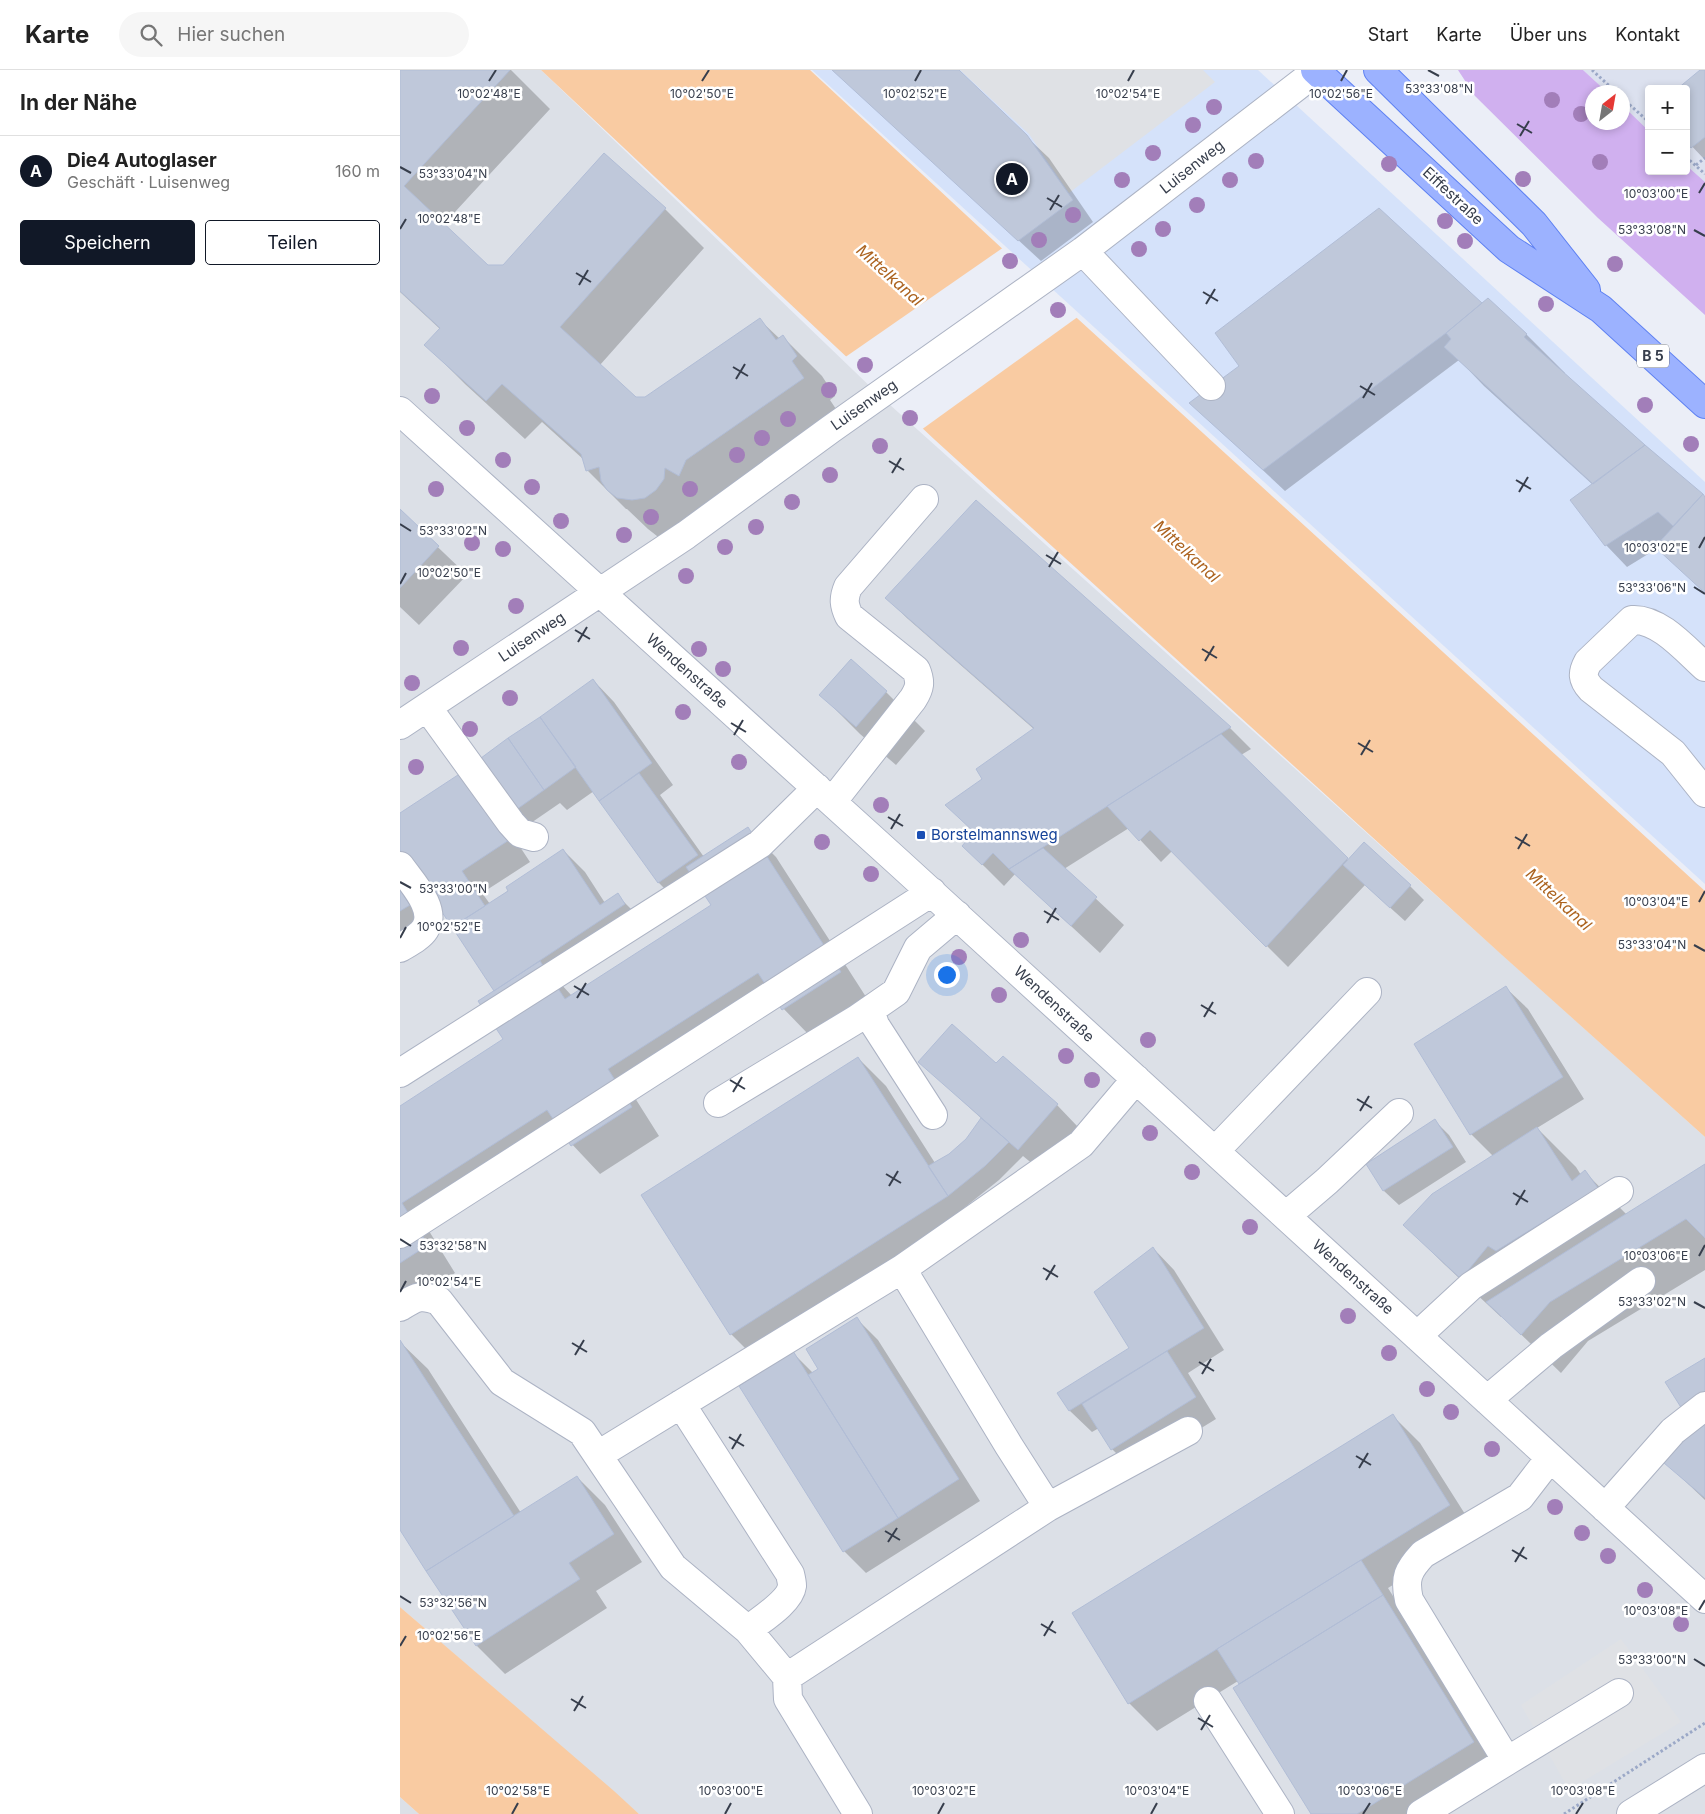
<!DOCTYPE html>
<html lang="de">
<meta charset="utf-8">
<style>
:root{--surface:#fff;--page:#f6f6f6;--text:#222;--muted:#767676;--line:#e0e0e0;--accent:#111827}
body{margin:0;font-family:Inter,sans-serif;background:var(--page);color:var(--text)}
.controls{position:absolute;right:15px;top:15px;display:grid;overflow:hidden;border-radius:5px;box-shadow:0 2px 8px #0003}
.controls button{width:45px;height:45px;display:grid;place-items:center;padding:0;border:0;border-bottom:1px solid var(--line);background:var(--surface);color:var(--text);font:25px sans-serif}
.compass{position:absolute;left:1185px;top:15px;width:45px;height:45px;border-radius:50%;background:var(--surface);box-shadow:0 2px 8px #0003;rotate:31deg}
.you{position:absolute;left:546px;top:904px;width:18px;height:18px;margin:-12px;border:4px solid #fff;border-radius:50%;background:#1a73e8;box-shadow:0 0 0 8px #1a73e833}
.badge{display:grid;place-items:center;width:32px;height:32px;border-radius:50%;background:var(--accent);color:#fff;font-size:16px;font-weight:700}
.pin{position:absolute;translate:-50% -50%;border:2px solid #fff;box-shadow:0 1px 5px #0006}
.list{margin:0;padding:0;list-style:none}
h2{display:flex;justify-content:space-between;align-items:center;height:65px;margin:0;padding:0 20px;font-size:21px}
h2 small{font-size:16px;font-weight:400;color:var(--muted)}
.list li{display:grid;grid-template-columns:32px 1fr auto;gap:15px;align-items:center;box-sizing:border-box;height:70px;padding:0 20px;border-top:1px solid var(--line)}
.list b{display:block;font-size:19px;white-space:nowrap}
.list p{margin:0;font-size:16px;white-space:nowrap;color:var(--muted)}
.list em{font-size:16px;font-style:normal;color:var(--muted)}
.actions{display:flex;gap:10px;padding:15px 20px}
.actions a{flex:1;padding:11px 0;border:1px solid var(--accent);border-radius:5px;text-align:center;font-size:18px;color:var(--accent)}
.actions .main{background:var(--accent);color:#fff}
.icon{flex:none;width:28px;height:28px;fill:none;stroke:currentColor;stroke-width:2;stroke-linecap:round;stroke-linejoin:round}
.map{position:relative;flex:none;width:1305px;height:1744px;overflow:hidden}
header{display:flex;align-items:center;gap:30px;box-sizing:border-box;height:70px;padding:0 25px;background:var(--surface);border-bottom:1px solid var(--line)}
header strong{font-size:24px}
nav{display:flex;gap:28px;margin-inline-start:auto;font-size:18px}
.search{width:350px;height:45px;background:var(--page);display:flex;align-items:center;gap:12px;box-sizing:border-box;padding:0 18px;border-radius:28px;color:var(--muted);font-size:19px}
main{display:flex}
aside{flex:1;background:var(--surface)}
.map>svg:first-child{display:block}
.residential{fill:#dce1ef}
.commercial{fill:#d5e2fa}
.industrial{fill:#dce0e7}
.green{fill:#d0b0ef}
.parking{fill:#dfe1e5}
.water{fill:#f9cba2}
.pier{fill:#ebeef7}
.shadow{fill:#0003}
.building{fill:#bfc8da;stroke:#b1bdd6}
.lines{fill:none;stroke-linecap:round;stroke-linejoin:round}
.minor-casing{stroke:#acb3c4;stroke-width:30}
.major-casing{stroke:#5e81f2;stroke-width:30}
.path{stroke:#9ba8c7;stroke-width:3;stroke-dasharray:2.5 2.5;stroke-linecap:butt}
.minor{stroke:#fff;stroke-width:28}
.major{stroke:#9cb2ff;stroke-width:28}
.tree{fill:#a27eb9}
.ticks{fill:none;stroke:#373e4c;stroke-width:2}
.transit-dot{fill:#1a4fb4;stroke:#fff;stroke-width:2}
.labels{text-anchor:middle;stroke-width:5;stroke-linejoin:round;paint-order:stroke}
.shield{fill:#fff;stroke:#737882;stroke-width:1}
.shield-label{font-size:14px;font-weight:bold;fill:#373e4c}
.street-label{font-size:15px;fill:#373e4c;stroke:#fff}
.transit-label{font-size:15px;fill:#164399;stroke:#fff;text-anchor:start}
.water-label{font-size:16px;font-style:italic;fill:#ac631f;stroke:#fff}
.ticks-label{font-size:12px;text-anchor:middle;fill:#373e4c;stroke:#fff;stroke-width:5;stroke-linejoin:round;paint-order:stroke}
</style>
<header>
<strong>Karte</strong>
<div class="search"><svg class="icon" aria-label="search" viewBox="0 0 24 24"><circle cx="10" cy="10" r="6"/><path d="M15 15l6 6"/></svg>Hier suchen</div>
<nav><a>Start</a><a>Karte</a><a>Über uns</a><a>Kontakt</a></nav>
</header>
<main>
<aside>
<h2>In der Nähe<small></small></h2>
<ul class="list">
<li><span class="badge">A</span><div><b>Die4 Autoglaser</b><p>Geschäft · Luisenweg</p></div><em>160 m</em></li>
</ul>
<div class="actions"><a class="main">Speichern</a><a>Teilen</a></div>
</aside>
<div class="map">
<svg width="1305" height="1744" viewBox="0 0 1305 1744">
<rect width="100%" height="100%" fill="#ebeef7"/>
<path class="residential" d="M1183,0H1305V112L1286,95V19H1249V61L1223,36L1222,22H1207Z"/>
<path class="commercial" d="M412,0H858L1305,412V814Z"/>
<path class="industrial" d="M0,0H141L479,325L1305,1067V1744H239L0,1537Z
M0,1727L19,1744H0Z"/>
<path class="green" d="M1058,0H1183L1207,22H1192V52H1222L1223,36L1249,61V101H1286V95L1305,112V245L1198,148L1075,26Z"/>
<path class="parking" d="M560,0H803L815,12L669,123L629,64Z
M1221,1569L1281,1652L1169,1720L1121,1635Z"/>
<path class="water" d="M141,0H410L678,249L1305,821V1067L1102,885L535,370Z
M0,1537L214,1721L239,1744H19L0,1727Z"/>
<path class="pier" d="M604,177L679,246L521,360L444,288Z"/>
<path class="shadow" d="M1,0H111L150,39L43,155L87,196H103L265,139L304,178L200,295L235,328L246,329L360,250L380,269L383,267L422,306L435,326L430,330L442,348L271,469L257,466L248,459L227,439H226L187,400L183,389L142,352L125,369L65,314L26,275L40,259L0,222Z
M433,0H556L649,88L693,152L641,191Z
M1302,0H1305V90L1286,70Z
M1088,229L1127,265L1165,303L1164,304L1305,428V522L1258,478L1227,497L1206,475L1193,415L1084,316L1059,290L885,421L791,333L1082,235Z
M576,432L830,658L851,679L841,685L949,791L1010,816L1024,830L1005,851L965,815L888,897L772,781L761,792L729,758L664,799L724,855L700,883L615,804L604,816L585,797L563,776L575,762L584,709L635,660L508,549L486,528Z
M0,441L67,505L19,555L0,537Z
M451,591L486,622L525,661L496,695L460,664L421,625Z
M193,610L214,632L273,715L260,725L304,787L348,759L376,787L468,930L411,967L380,935L235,1028L259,1066L200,1104L169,1071L29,1161L55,1203L0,1239V1037L105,970L95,921L0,778V745L85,724L130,792L82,823L90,834L163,780L185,802L205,833L217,825L239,847L160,913L172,926L313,836L302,819L280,834L259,813L194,721L167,740L160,733L128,755L114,741Z
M0,808L37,863L0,888Z
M1106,918L1128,939L1184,1029L1137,1058L1176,1097L1181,1105L1185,1102L1227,1145L1305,1096V1200L1188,1271L1161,1303L1102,1246L1101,1247L1044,1194L1005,1155L1093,1086L1071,1064L1015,974Z
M458,988L486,1016L535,1093L549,1085L567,1070L582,1049L520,992L596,995L603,988L657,1035L678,1057L640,1100L623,1086L599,1110L564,1138L575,1154L359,1292L331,1264Z
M1035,1051L1049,1065L1066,1092L999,1135L984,1121L967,1094Z
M753,1178L774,1200L824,1280L788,1303L816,1349L733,1400L712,1379L699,1358L692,1362L670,1341L659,1323L731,1279Z
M457,1249L478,1270L580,1431L466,1503L444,1481L340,1316L393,1283L413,1303L420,1299Z
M0,1272L28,1299L121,1443L177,1407L205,1435L242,1492L196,1521L207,1538L105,1604L77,1576L0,1458Z
M1305,1289V1430L1266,1393L1298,1354Z
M992,1345L1020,1373L1077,1463L988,1518L1101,1700L1030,1744H912L838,1611L757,1661L729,1633L673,1543Z"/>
<path class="building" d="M0,0H110L4,116L88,195H103L204,83L266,138L160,257L236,327H245L360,248L376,270L383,265L397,286L392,291L404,308L286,390L279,406L265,398L264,409L256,420L245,428L232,430L217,428L207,420L201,411L199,397L186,401L181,384L102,314L86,331L24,275L40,258L0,221Z
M432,0H559L627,65L673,130L618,171Z
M1300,0H1305V67L1291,78L1286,72V19H1277Z
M979,138L1082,233L1046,263L863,400L789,333L839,296L815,263Z
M1088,228L1127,264L1124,267L1245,375L1193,414L1044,277L1051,269L1046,263Z
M1245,375L1303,424L1273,456L1258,442L1205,476L1170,430Z
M1303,424L1305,427V523L1255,477Z
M576,430L831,657L609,799L593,783L582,795L562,776L574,762L545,735L582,709L576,699L634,658L485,528Z
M0,439L39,476L0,518Z
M451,589L487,621L456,657L419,625Z
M193,609L252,693L199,731L140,647Z
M140,647L176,697L144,720L108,668Z
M821,664L948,788L866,877L750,760L739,771L707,736Z
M108,668L144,720L113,742L77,691Z
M64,701L109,770L62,801L85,836L52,857L0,780V743Z
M239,703L298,785L258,813L199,731Z
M348,757L441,902L382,940L358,903L208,999L232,1037L171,1076L147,1040L2,1133L28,1175L0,1193V1036L103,969L78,931L140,891L165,929L311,835L286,797Z
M964,772L1011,815L990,838L943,795Z
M643,778L697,827L671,856L609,799Z
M163,779L200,835L218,823L225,834L94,921L52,857L108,821L106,817Z
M0,820L10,835L0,841Z
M1106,916L1163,1007L1070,1065L1014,974Z
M552,954L596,993L603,986L658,1034L618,1080L518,992Z
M458,987L548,1126L330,1265L241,1125Z
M581,1048L609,1072L585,1096L548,1126L528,1096L549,1084L566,1069Z
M1035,1049L1053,1077L983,1121L966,1094Z
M1137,1057L1172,1111L1185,1100L1198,1118L1096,1181L1088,1176L1061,1209L1003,1155L1032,1124Z
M1305,1094V1168L1286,1149L1150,1232L1121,1265L1086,1232Z
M753,1177L804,1258L669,1341L657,1323L729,1278L694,1222Z
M457,1247L559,1409L498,1448L408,1305L418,1299L406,1279Z
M0,1270L114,1446L26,1501L0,1460Z
M393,1281L498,1448L443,1482L339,1316Z
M767,1281L796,1327L711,1380L682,1334Z
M1305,1288V1325L1282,1339L1265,1312Z
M993,1344L1050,1435L728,1634L672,1543Z
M1302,1347L1305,1350V1428L1264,1393Z
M177,1406L214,1464L169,1493L180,1509L76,1576L26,1501Z
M961,1490L983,1525L839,1614L817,1579Z
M983,1525L1074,1672L957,1744H911L833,1618Z"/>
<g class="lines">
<g class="minor-casing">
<path id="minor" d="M683,181L811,316
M0,341L497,791L1305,1529
M1305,597C1286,580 1259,548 1232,550L1188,592C1182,603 1182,609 1191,619L1273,683L1305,723
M27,637L111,753L120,763L134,767
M0,655L286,465L431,359L683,181L918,0
M432,732L513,629C520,618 521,612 516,600L449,546C444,535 443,529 448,517L524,429
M0,796C11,812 38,839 25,859C20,867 8,873 0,878
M470,940L475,955L533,1045
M0,1003L360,774L417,718
M318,1033L457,949L496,922L518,878L557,845
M815,1081L967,922
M886,1146L927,1111L999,1043
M0,1164L532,822
M0,1237C16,1227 20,1224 39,1231L102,1312L182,1362L273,1497L348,1560L387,1607L648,1437L609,1376L502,1199L681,1074L736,1009
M1017,1266L1071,1216L1219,1121
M1087,1330L1151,1276L1241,1211
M281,1334L390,1504C391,1508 392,1512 392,1516C390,1532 360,1550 348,1560
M198,1385L502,1199
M648,1437L788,1361
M1205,1438L1273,1361L1305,1336
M387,1607L388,1629L458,1744
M808,1631L880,1744
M1107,1691L1219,1623
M1021,1744L1107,1691L1009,1530C1004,1508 1008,1500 1023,1484L1120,1427L1150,1388
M1231,1744L1305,1698"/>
</g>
<g class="major-casing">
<path id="major" d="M915,0L1109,179L1201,239L1305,334
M978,0L1134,154L1186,220"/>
</g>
<path class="path" d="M1192,0L1216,22
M1222,28L1249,52
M1286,87L1305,104
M1296,95L1305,88
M1164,1744L1305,1653"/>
<use href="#minor" class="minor"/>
<use href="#major" class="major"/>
</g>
<g class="tree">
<circle cx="1152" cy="30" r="8"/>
<circle cx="814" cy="37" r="8"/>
<circle cx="1181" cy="44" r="8"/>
<circle cx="793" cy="55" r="8"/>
<circle cx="753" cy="83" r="8"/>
<circle cx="856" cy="91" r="8"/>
<circle cx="1200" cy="92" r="8"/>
<circle cx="989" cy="94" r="8"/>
<circle cx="1123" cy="109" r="8"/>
<circle cx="722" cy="110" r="8"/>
<circle cx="830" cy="110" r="8"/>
<circle cx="797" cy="135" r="8"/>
<circle cx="673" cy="145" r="8"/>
<circle cx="1045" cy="151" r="8"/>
<circle cx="763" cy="159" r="8"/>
<circle cx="639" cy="170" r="8"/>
<circle cx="1065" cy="171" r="8"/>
<circle cx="739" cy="179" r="8"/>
<circle cx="610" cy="191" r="8"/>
<circle cx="1215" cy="194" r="8"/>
<circle cx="1146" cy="234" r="8"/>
<circle cx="658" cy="240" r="8"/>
<circle cx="465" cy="295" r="8"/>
<circle cx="429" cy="320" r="8"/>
<circle cx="32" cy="326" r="8"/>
<circle cx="1245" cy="335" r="8"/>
<circle cx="510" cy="348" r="8"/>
<circle cx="388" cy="349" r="8"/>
<circle cx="67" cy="358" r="8"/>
<circle cx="362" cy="368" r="8"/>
<circle cx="1291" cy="374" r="8"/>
<circle cx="480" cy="376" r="8"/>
<circle cx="337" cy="385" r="8"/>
<circle cx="103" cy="390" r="8"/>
<circle cx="430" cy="405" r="8"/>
<circle cx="132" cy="417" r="8"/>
<circle cx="36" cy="419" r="8"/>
<circle cx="290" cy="419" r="8"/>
<circle cx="392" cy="432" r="8"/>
<circle cx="251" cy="447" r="8"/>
<circle cx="161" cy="451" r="8"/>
<circle cx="356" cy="457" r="8"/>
<circle cx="224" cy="465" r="8"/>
<circle cx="72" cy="473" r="8"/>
<circle cx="325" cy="477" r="8"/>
<circle cx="103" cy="479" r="8"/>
<circle cx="286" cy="506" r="8"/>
<circle cx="116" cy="536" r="8"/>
<circle cx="61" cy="578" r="8"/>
<circle cx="299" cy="579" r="8"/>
<circle cx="323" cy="599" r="8"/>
<circle cx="12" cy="613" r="8"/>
<circle cx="110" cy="628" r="8"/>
<circle cx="283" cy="642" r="8"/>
<circle cx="70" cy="659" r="8"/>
<circle cx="339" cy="692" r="8"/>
<circle cx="16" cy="697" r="8"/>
<circle cx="481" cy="735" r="8"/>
<circle cx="422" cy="772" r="8"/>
<circle cx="471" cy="804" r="8"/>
<circle cx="621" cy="870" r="8"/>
<circle cx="559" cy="887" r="8"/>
<circle cx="599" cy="925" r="8"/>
<circle cx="748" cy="970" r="8"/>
<circle cx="666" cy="986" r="8"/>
<circle cx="692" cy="1010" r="8"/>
<circle cx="750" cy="1063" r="8"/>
<circle cx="792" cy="1102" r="8"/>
<circle cx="850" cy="1157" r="8"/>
<circle cx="948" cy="1246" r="8"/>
<circle cx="989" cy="1283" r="8"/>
<circle cx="1027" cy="1319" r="8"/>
<circle cx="1051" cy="1342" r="8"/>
<circle cx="1092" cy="1379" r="8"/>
<circle cx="1155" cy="1437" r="8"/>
<circle cx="1182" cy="1463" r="8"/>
<circle cx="1208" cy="1486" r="8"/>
<circle cx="1245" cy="1520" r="8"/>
<circle cx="1281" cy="1554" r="8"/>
</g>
<path class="ticks" d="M1028,0L1039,6M89,11L96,0M302,11L309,0M515,11L521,0M728,11L734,0M941,11L947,0M1117,54L1132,63M1120,66L1129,51M0,97L11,103M1299,123L1305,113M647,128L662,137M650,140L659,125M0,159L6,149M1294,160L1305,166M176,203L191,212M179,215L188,200M803,222L818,231M806,234L815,219M333,297L348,306M336,309L345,294M960,316L975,325M963,328L972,313M489,391L504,400M492,403L501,388M1116,410L1131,419M1119,422L1128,407M0,454L11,461M1299,478L1305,467M646,485L661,494M649,497L658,482M0,514L6,503M1294,517L1305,524M175,560L190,569M178,572L187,557M802,579L817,588M805,591L814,576M331,653L346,662M334,665L343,650M958,673L973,682M961,685L970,670M488,747L503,756M491,759L500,744M1115,767L1130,776M1118,779L1127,764M0,812L11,818M1299,832L1305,821M644,841L659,850M647,853L656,838M0,868L6,857M1294,875L1305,881M174,916L189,925M177,928L186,913M801,935L816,944M804,947L813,932M330,1010L345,1019M333,1022L342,1007M957,1029L972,1038M960,1041L969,1026M486,1104L501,1113M489,1116L498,1101M1113,1123L1128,1132M1116,1135L1125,1120M0,1169L11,1176M1299,1186L1305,1175M643,1198L658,1207M646,1210L655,1195M0,1222L6,1211M1294,1232L1305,1238M172,1273L187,1282M175,1285L184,1270M799,1292L814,1301M802,1304L811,1289M329,1367L344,1376M332,1379L341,1364M956,1386L971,1395M959,1398L968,1383M485,1461L500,1470M488,1472L497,1458M1112,1480L1127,1489M1115,1492L1124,1477M0,1526L11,1533M1299,1540L1305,1530M641,1554L656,1563M644,1566L653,1551M0,1576L6,1566M1294,1589L1305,1596M171,1629L186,1638M174,1641L183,1626M798,1648L813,1657M801,1660L810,1645M112,1744L118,1733M325,1744L331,1733M538,1744L544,1733M751,1744L757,1733M963,1744L970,1733M1176,1744L1183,1733"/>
<rect class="transit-dot" x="516" y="760" width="10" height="10" rx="2.5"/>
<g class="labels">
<rect class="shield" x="1237" y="274.5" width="32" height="23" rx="4"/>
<g class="shield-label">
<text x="1253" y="291">B 5</text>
</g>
<g class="street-label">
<text transform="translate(792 97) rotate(-38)" y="5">Luisenweg</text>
<text transform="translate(1053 126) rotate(43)" y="5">Eiffestraße</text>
<text transform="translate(464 335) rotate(-35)" y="5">Luisenweg</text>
<text transform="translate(132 567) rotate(-34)" y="5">Luisenweg</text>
<text transform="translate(287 601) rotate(42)" y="5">Wendenstraße</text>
<text transform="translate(654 934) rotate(43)" y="5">Wendenstraße</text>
<text transform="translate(953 1207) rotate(42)" y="5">Wendenstraße</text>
</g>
<g class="transit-label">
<text x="531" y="770">Borstelmannsweg</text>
</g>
<g class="water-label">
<text transform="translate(490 205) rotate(42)" y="6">Mittelkanal</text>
<text transform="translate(787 481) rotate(43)" y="6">Mittelkanal</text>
<text transform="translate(1159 829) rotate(43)" y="6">Mittelkanal</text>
</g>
</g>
<g class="ticks-label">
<text x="1039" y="23">53°33'08"N</text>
<text x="89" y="28">10°02'48"E</text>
<text x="302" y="28">10°02'50"E</text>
<text x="515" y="28">10°02'52"E</text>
<text x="728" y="28">10°02'54"E</text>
<text x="941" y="28">10°02'56"E</text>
<text x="53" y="108">53°33'04"N</text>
<text x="1256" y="128">10°03'00"E</text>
<text x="49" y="153">10°02'48"E</text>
<text x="1252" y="164">53°33'08"N</text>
<text x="53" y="465">53°33'02"N</text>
<text x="1256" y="482">10°03'02"E</text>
<text x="49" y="507">10°02'50"E</text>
<text x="1252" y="522">53°33'06"N</text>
<text x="53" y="823">53°33'00"N</text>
<text x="1256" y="836">10°03'04"E</text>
<text x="49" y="861">10°02'52"E</text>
<text x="1252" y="879">53°33'04"N</text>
<text x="53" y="1180">53°32'58"N</text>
<text x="1256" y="1190">10°03'06"E</text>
<text x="49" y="1216">10°02'54"E</text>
<text x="1252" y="1236">53°33'02"N</text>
<text x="53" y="1537">53°32'56"N</text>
<text x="1256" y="1545">10°03'08"E</text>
<text x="49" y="1570">10°02'56"E</text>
<text x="1252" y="1594">53°33'00"N</text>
<text x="118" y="1725">10°02'58"E</text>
<text x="331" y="1725">10°03'00"E</text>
<text x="544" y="1725">10°03'02"E</text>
<text x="757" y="1725">10°03'04"E</text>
<text x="970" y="1725">10°03'06"E</text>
<text x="1183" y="1725">10°03'08"E</text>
</g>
</svg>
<div class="controls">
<button>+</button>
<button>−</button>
</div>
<svg class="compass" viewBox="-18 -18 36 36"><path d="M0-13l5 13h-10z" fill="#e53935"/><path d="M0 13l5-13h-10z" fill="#767676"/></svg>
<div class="you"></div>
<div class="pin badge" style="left:612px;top:109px">A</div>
</div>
</main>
